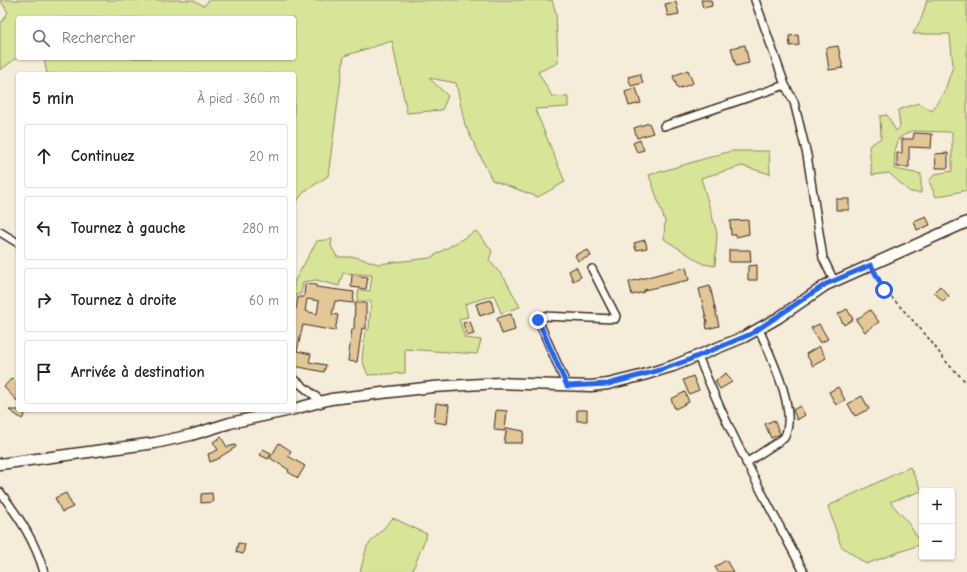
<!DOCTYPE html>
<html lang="fr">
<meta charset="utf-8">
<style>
:root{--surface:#fff;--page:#f2f2f2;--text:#202124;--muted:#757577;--line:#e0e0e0}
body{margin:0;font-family:"Comic Neue",sans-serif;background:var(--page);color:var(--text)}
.controls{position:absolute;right:12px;bottom:12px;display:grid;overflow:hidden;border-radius:4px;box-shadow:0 1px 3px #0004}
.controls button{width:36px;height:36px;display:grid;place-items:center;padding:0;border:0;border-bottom:1px solid var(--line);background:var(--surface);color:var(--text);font:20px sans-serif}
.stop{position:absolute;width:12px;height:12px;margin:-9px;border:3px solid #2563eb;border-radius:50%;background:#fff}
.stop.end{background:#2563eb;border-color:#fff;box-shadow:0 1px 4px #0008}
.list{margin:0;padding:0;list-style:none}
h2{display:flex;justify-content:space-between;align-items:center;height:52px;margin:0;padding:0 16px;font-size:17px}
h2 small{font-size:13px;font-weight:400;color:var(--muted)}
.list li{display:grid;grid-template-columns:26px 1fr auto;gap:12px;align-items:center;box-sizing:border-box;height:64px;margin:0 8px 8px;padding:0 8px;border:1px solid var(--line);border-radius:4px}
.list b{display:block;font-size:15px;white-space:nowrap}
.list em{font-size:13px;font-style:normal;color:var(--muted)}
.icon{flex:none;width:22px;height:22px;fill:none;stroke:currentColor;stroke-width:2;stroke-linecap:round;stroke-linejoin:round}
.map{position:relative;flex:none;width:967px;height:572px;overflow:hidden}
.search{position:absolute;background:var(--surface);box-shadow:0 1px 3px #0004;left:16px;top:16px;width:280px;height:44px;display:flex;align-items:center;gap:10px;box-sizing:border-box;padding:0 14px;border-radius:4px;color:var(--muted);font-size:15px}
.panel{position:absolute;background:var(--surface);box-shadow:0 1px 3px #0004;left:16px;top:72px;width:280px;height:340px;border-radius:4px}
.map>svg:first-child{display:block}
.green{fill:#d8e598;stroke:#8a885b}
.building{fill:#e3c797;stroke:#3b2a1e;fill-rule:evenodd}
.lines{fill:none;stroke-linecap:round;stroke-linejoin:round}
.street-casing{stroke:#3b2a1e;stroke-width:10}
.secondary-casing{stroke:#3b2a1e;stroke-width:13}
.path{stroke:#3b2a1e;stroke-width:1.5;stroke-dasharray:3 3;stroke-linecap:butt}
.street{stroke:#fdfcf7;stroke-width:7}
.secondary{stroke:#fdfcf7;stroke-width:10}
.route{stroke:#2563eb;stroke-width:5}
</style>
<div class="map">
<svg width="967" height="572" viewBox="0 0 967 572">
<rect width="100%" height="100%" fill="#f5ecda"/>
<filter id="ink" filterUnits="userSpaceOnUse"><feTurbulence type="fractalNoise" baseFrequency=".025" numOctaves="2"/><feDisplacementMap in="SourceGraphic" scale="8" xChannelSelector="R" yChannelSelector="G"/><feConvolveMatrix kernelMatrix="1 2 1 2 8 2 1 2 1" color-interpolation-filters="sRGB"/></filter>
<g filter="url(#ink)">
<path class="green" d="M0,0H146L150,2V0H193L204,6L209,0H552L556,13L558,63L538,72L552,96L568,97V107L535,109L565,182L538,197L492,180L465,125L456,83L429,78L448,96L442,110L407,113L392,41L344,56L328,176L304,192L294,205V74H47L44,58H294V18H18V57L0,70V25L8,12Z
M927,0H967V190L936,197L929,181L935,174L952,171V132L911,131L899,138L895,151L894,169L921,174V193L910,192L889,173L872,175L869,146L881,138L880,116L887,115L896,131L900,127L898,110L919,103L932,111L945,90L953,66L950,34H913L922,17Z
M731,151H769L770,174L742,166L701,178L717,233L715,266L703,264L664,239L665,221L649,175Z
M476,231L492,251L489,260L505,279L520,307L501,313L494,295L465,304L468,317L459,319L465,338L481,340L477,354L405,349V373L368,375L362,360L365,332L369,329L371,301H357L359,290L370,291L372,275L343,273L339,286L316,280L303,282L301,294H297L294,302V282L317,241L332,239L331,246L337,257H356L378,264L430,258Z
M910,467L922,491L890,502L906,520L922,544L866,564L841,546L828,506Z
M393,518L427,534L412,572H360L367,546Z"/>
<path class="building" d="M701,0H711L712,6L703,8Z
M676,2L679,14L668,16L665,4Z
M798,35L799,45L790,46L789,36Z
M745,45L749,63L736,66L731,48Z
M838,46L843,68L829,70L826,48Z
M688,70L693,83L678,89L673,76Z
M640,74L643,83L631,86L628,77Z
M636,88L641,103L629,106L625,92Z
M649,123L653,133L637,138L634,128Z
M914,133L932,134L931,148L909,147V167H897V153H902V139H913Z
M640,140L644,150L637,152L633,143Z
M948,153V168H936L935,154Z
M836,199H849V210H836Z
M926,216L930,225L917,230L914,221Z
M748,220L749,234L736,237V235H731L730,221Z
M645,240L647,248L636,250L634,243Z
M588,250L591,256L578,261L575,255Z
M729,250H750L751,262H729Z
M757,265V280H748V266Z
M576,267L581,277L573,281L569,271Z
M686,267L689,280L644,290V292L632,295L629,282Z
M352,275L368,277L366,289L351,287Z
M305,284L316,285V287L354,292L353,303L335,301L332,314L338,315L335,331L303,325L297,351L311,354L309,362L326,365L324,372L294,366L296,352H294V309H296L298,297H304ZM307,299L319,301L317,314L305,311Z
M710,286L719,326L707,329L706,322H707L699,289Z
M940,286L949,296L943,302L934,292Z
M491,300L494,311L480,316L476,304Z
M355,303H366V329L362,328L357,362L348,361L352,329H354Z
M847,309L853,319L844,325L838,314Z
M870,310L879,322L865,332L856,320Z
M511,314L515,330L502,334L497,318Z
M470,321L474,334L467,336L463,323Z
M819,324L828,339L820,343L811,328Z
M819,346L826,358L813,366L806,354Z
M726,373L732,382L720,389L715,381Z
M693,376L699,390L689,394L683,380Z
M12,378L18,384V402L4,387Z
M838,387L845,400L836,405L829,392Z
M685,392L689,402L675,409L671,399Z
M862,396L869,409L855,416L848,404Z
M436,403L449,405L447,424L434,422Z
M800,406L805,415L797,420L793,410Z
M9,410H28L22,419Z
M496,410L507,411L505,431L494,430Z
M577,410H587V421H577Z
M774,420L780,434L771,438L765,424Z
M507,428L524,431L522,443H504Z
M221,437L227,447L235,445L236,447L220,457V458L210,462L208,454L218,450L213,442Z
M279,443L291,451L288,456L305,466L298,478L288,472L289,470L270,458Z
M263,449L271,453L268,459L260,455Z
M66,493L73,507L62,512L55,498Z
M212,493L213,502L201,503V494Z
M238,543L245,544L243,554L236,552Z
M726,560L733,572H718L715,567Z"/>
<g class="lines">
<g class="street-casing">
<path id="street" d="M755,0L785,85L794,102L807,155L823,258L834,281
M664,126L785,85
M0,232L18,243
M698,356C728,431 766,501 804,572
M294,379L321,401
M567,386L538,320L542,316L615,319L616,316L592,269
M746,463L784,438C799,411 770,356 759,329
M0,492C19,517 35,541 44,572"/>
</g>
<g class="secondary-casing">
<path id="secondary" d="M294,409L331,399L433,387L499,383L591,386L608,384L640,376L673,366L744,337L778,318L826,285L967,222
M0,464L155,443L191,435L230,423L291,410"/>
</g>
<path class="path" d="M875,272L885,290L926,335L948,364L967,383"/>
<use href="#street" class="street"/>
<use href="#secondary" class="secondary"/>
</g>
</g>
<g class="lines" filter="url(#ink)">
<path class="route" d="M538,320L567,386L608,384L660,370L686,361L751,334L826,284L871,265L884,290"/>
</g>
</svg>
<div class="controls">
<button>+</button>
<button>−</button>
</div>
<div class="stop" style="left:884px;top:290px"></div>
<div class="stop end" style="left:538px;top:320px"></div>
<div class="search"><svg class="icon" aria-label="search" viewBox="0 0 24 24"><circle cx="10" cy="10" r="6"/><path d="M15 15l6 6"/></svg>Rechercher</div>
<section class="panel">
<h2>5 min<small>À pied · 360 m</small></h2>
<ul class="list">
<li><svg class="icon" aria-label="ahead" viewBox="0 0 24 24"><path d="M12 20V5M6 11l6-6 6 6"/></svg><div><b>Continuez</b></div><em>20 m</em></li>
<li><svg class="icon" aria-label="left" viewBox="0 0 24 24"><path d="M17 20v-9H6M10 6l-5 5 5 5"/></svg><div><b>Tournez à gauche</b></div><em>280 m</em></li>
<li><svg class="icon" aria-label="right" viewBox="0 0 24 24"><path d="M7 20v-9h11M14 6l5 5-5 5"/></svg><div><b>Tournez à droite</b></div><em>60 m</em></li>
<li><svg class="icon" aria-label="arrive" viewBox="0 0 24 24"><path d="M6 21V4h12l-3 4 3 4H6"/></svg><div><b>Arrivée à destination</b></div></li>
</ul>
</section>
</div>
